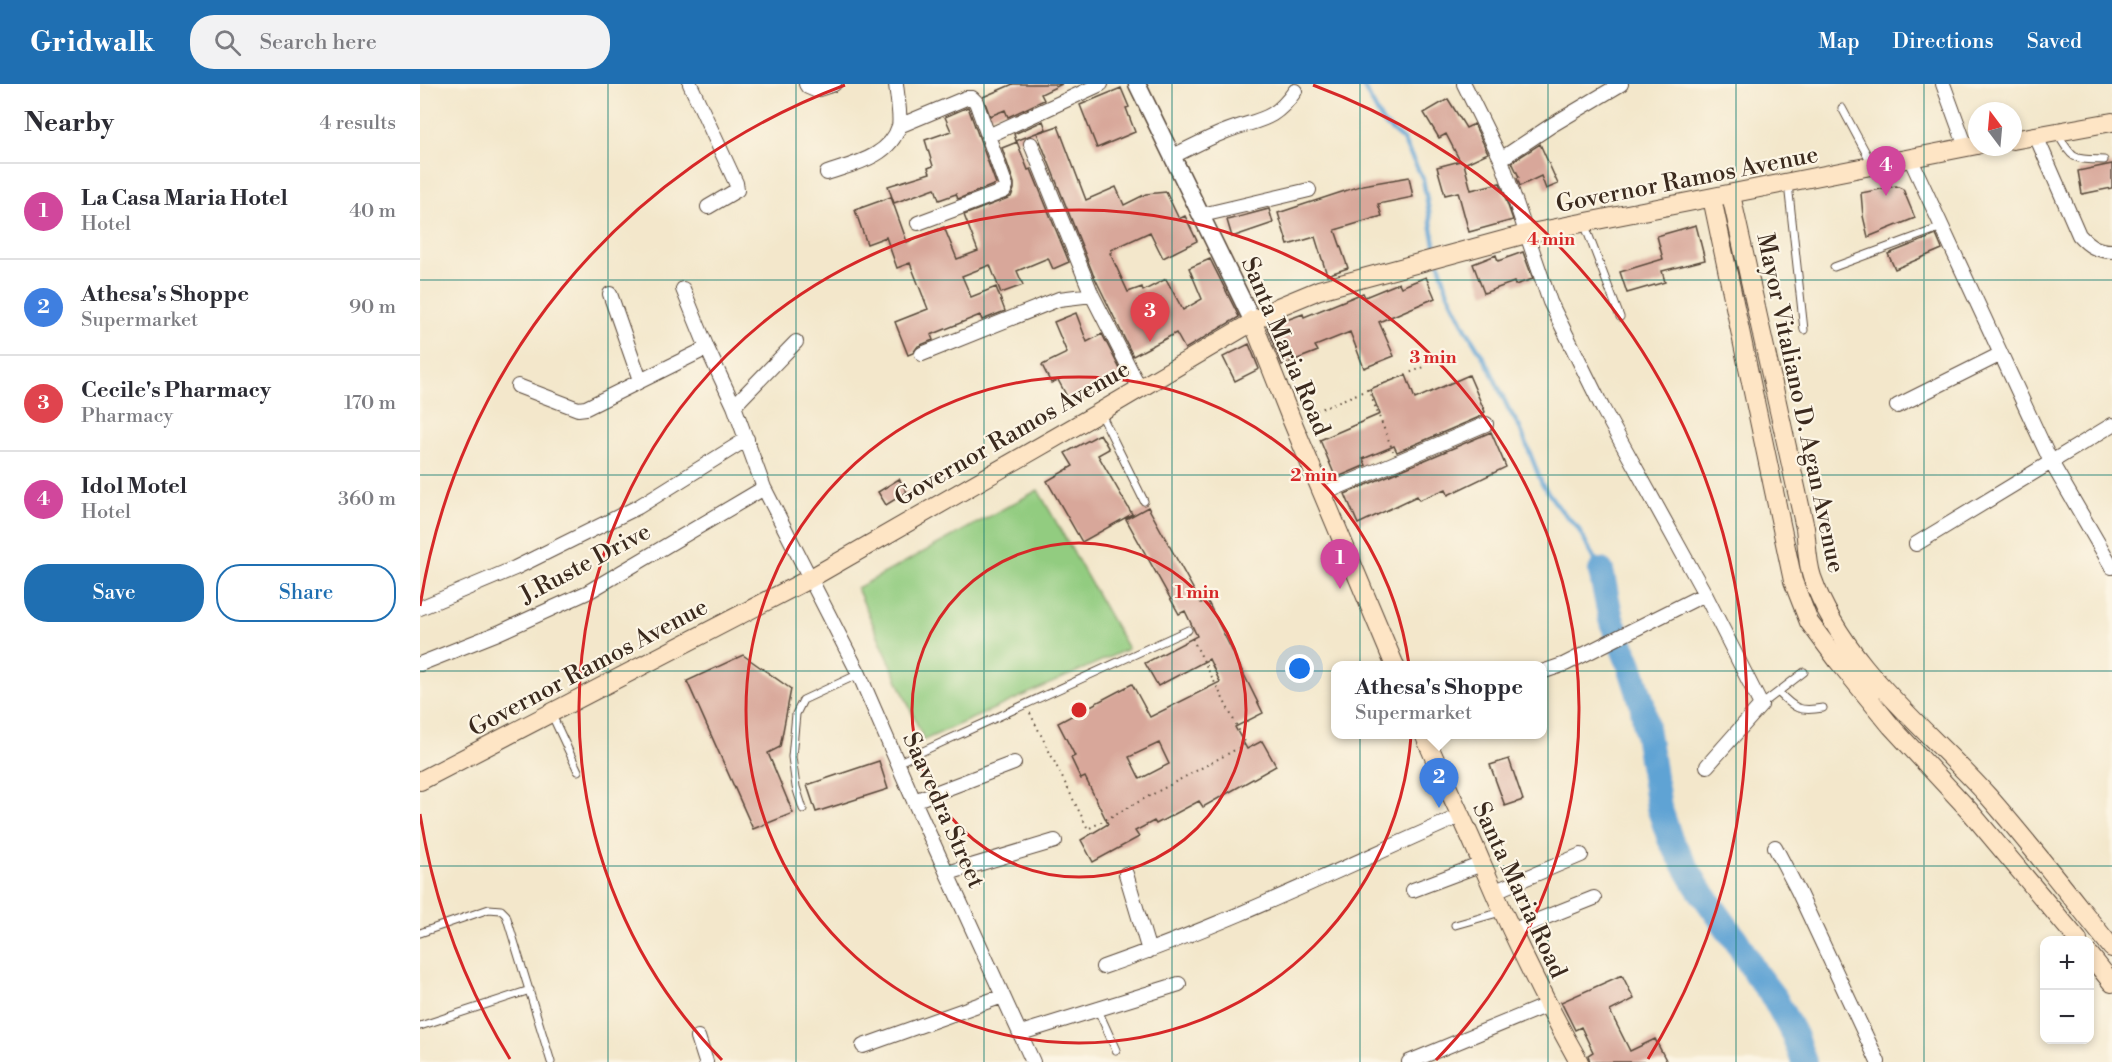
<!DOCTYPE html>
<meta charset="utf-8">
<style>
:root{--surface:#fff;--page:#f2f2f3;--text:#2b2b33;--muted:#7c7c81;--line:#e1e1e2;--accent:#1f6fb2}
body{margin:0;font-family:"Libre Bodoni",serif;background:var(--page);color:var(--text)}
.controls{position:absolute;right:18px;bottom:18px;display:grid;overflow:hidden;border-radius:12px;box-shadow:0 3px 9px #0003}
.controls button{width:54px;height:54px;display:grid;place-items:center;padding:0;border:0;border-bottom:2px solid var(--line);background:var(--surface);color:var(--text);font:30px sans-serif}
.compass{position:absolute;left:1548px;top:18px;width:54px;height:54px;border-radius:50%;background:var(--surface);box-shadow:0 3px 9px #0003;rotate:344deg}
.you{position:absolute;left:880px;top:585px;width:21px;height:21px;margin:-15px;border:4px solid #fff;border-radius:50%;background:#1a73e8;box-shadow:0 0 0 9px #1a73e833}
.badge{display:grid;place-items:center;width:39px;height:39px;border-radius:50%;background:var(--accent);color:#fff;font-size:20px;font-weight:700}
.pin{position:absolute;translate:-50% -50px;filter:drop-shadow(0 2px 3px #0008)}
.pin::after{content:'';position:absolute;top:32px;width:21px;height:18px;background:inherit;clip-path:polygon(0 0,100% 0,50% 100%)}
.popup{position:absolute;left:911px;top:577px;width:216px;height:78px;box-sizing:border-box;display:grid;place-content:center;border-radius:12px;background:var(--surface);filter:drop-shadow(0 2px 4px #0005);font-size:20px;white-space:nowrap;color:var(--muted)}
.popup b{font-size:22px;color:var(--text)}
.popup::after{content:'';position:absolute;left:50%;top:100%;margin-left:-12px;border:12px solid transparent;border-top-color:var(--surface)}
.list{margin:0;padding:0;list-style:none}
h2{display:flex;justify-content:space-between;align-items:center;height:78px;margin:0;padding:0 24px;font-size:26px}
h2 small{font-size:20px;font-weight:400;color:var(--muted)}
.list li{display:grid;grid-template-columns:39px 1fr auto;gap:18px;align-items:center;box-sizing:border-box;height:96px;padding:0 24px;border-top:2px solid var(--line)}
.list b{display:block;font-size:22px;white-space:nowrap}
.list p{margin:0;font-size:20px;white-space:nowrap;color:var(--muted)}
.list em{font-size:20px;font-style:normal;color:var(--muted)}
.actions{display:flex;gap:12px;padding:18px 24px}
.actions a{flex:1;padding:14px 0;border:2px solid var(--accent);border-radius:24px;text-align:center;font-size:21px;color:var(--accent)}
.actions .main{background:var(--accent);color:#fff}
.icon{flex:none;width:33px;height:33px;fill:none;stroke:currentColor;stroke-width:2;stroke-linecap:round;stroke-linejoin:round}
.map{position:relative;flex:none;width:1692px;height:978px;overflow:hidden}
header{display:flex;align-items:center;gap:36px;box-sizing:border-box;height:84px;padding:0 30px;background:var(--accent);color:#fff}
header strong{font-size:28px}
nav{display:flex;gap:33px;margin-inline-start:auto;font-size:21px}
.search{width:420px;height:54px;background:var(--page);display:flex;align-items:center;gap:15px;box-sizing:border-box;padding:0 21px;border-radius:24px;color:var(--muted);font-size:22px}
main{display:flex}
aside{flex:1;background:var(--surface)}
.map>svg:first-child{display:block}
.green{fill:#92cc80;stroke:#667b4f;stroke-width:1.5}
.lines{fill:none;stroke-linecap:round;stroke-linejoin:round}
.stream{stroke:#5fa3d4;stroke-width:4.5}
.river{stroke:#5fa3d4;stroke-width:26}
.building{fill:#d8a79a;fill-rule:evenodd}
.service-casing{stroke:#574638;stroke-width:9}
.minor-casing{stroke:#574638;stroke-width:16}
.tertiary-casing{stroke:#574638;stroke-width:19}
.secondary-casing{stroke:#574638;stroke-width:20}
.path{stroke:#574638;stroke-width:2;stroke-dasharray:1.5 4.5;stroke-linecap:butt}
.service{stroke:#fff;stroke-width:7}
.minor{stroke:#fff;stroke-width:14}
.tertiary{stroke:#fff;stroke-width:16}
.secondary{stroke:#fee5c5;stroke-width:18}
.grid{fill:none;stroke:#0f766e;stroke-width:1.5;stroke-opacity:0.55}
.ring{fill:none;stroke:#d62828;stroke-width:3}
.labels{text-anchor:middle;stroke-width:4.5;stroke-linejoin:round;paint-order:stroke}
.street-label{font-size:24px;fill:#3b2a1e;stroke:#fcf5e5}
.centre{fill:#d62828;stroke:#fcf5e5;stroke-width:3}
.ring-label{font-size:18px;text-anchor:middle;font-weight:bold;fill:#d62828;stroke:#fcf5e5;stroke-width:4.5;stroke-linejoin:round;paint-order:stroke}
</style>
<header>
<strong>Gridwalk</strong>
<div class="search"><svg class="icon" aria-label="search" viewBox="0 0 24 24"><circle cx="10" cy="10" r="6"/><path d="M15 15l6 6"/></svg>Search here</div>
<nav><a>Map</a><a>Directions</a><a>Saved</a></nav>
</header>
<main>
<aside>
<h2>Nearby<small>4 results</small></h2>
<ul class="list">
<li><span class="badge" style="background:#d1479c">1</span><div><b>La Casa Maria Hotel</b><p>Hotel</p></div><em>40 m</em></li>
<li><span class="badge" style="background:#3f7fe0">2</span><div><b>Athesa's Shoppe</b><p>Supermarket</p></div><em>90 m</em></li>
<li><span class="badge" style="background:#e0444e">3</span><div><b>Cecile's Pharmacy</b><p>Pharmacy</p></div><em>170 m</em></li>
<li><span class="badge" style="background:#d1479c">4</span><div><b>Idol Motel</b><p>Hotel</p></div><em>360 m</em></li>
</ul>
<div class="actions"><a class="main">Save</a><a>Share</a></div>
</aside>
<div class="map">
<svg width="1692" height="978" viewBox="0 0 1692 978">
<rect width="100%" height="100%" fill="#fcf5e5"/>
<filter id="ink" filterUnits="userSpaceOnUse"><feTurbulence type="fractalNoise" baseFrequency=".0167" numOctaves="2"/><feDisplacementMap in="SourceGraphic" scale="12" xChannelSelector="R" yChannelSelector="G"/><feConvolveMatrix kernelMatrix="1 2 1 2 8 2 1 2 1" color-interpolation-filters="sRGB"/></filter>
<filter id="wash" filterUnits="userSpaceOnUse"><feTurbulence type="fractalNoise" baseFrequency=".008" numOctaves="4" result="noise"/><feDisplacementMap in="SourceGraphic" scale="24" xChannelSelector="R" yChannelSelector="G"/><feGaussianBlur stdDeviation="1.35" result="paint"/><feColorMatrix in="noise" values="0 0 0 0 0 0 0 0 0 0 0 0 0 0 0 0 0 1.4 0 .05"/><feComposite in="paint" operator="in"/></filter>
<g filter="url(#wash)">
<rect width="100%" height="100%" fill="#f3e7cb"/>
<path class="green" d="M618,406L708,565L504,656L437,504Z"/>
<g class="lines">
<path class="stream" d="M942,0L963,39L983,56L1003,95L1017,171
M1019,179L1028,209L1046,245L1069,283L1088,324L1100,344L1122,400L1139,424L1158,444L1181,487"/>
<path class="river" d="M1181,487L1191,535L1210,581L1222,619L1239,723L1250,755L1277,802L1316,856L1336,890L1355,915L1374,951L1384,978"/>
</g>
<g id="blocks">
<path class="building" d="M593,0H642L621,10L624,16L588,33L585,26L570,32L563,13Z
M701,4L709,23L706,24L715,48L677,64L660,21Z
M1028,15L1046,44L1054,40L1068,69L1044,80L1051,106L1080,99L1093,136L1049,148L1038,108L1025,111L1017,83L1040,77L1026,50L1019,54L1004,29Z
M548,23L576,100L538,115L536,110L519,116L515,104L474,119L468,102L510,89L508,84L513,82L505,56L531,47L525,33Z
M623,37L626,45L596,57L594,50Z
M638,42L666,116L696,103L704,121L726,110L746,108L759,135L765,132L777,157L743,174L730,148L691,166L692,168L690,169L708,208L722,203L723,207L746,195L763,226L782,215L769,184L790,175L819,233L765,265L756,249L713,272L673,190L617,49Z
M597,58L608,86L611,85L649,178L633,185L628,174L597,187L603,201L581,209L570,181L542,192L551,213L576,203L585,227L562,236L560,231L511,251L513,256L498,262L493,269L488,271L475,238L508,225L490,179L477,184L466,153L447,160L435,126L471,113L487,158L524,143L537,175L558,167L544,131L591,113L594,105V99L582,64Z
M1120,60L1138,100L1126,105L1121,92L1100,102L1097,94L1099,93L1092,78Z
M1692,80V104L1662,110L1658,87Z
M989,93L993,113L958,120L962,132L915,146L928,184L907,191L895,153L868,161L858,129L943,101Z
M1476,102L1483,105L1495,134L1448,153L1443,132L1441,109Z
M849,125L853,139L812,153L807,136Z
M1276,141L1285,176L1242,187L1245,198L1207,209L1200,188L1243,175L1237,152Z
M1516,151L1522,165L1475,185L1468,170Z
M1103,168L1113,195L1095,201L1094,198L1064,209L1053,180L1076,171L1078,177Z
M1006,193L1015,214L959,238L974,272L944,284L930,248L895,262L898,267L862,281L847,243L883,230L884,233L943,209L945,213L979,199L981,203Z
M656,229L667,258L682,250L705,295L680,308L678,304L650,318L638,296L631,299L622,281L647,269L634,238Z
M829,260L839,285L815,297L803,273Z
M986,291L995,315L1049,291L1065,328L1063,329L1064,331L977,368L974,362L943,375L946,381L918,393L917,391L915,392L900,356L960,330L950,305Z
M1071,348L1086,383L1028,411L1026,405L999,416L997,412L938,440L925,410Z
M680,350L689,365L678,371L712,430L662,458L627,397L653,382L645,369Z
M479,395L487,408L466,421L458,408Z
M728,423L781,519L787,516L843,629L815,643L827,665L842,657L856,682L783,723L779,717L736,740L734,737L715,747L719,753L673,778L661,756L688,740L665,693L661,695L651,674L655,672L638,639L712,600L730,633L800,598L789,575L738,602L725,579L777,552L765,527L759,530L706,435ZM739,659L749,680L720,695L709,673Z
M323,571L371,605L360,663L348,669L373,729L333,745L267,597Z
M1089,675L1103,716L1085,722L1070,681Z
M459,677L468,705L396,728L387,701Z
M1202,891L1214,915L1190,927L1210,967L1235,955L1247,978H1170L1168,971L1173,968L1161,943L1155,946L1141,918Z"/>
</g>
</g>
<g filter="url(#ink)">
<use href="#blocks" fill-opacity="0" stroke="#574638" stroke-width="1.5"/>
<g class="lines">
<g class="service-casing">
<path id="service" d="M1422,24L1452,80
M1637,49C1654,77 1652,75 1684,76
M1368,100L1384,246
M1164,139L1200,233
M1414,183L1522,143
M680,328L724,417
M1358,608L1384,588
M1341,621L1358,608C1375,625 1379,628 1403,624
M131,629L158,687
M477,679L768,546
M383,725L376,703L372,673L376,630L383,616L439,590
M1035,841L1081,828
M0,849L69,825L81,826L86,831L131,978
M677,924L696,966
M0,942L110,906"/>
</g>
<g class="minor-casing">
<path id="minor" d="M270,0L316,99L317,106L288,123
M386,0L388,3L395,6L414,0
M1044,0L1081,75L1130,218L1183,325L1285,510L1341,621L1287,682
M1523,0L1546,63
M479,42L546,14H552L556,18L586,102L584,107L498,139
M568,52L681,0
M1616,52L1659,151C1669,162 1677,167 1692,167
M611,60L672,211L719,303
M753,72C770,64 786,55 804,48C838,34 852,40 875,7
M1081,75L1132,41L1201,0
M1491,76L1631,378L1692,483
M407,89C433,80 470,73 479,42C481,33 477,11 476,0
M782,131L889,106
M263,205L287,264L314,322L344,404L439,590L494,717L613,978
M190,210L220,296
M502,270L639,215L672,211
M98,302L158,325L166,324L287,264
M314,322L376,258
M1477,322L1581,270
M902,410L1066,340
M1496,460L1692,341
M0,524L95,484L218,423L327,355
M0,580L78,549L168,508L344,404
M1122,588L1145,580L1285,510
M494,717L594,679
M1355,763L1378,807L1458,978
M528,789L635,757
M706,790L729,867
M993,806L1062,780
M1073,808L1161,771
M1091,847L1174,814
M683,883C805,841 922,784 1040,732
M601,949L759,900
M278,953L286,978
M443,962L583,912
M989,978L1127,921"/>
</g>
<g class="tertiary-casing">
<path id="tertiary" d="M717,0L832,236"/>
</g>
<g class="secondary-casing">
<path id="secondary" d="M1593,56L1692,38
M1311,111L1385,444C1387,460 1387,478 1392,493C1423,582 1507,644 1568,712C1611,761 1651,813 1692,864
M1292,114L1373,497L1389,538L1418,577L1471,642L1548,725L1658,856
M832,236L872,337L975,582
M1004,650C1022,694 1044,736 1062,780C1091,848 1123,914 1159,978
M0,697L391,494L680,328L858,223L899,206L1106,150L1557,61
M1670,871L1692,899"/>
</g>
<path class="path" d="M948,305L973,367
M885,331L1004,283
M610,629L668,745L826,660L772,554"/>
<use href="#service" class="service"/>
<use href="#minor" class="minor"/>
<use href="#tertiary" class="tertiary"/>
<use href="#secondary" class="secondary"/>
</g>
</g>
<path class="grid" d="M188,0V978M376,0V978M564,0V978M752,0V978M940,0V978M1128,0V978M1316,0V978M1504,0V978M0,196H1692M0,391H1692M0,587H1692M0,782H1692"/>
<g class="ring">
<circle cx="659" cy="626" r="167"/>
<circle cx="659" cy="626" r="333"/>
<path d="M302 976A500 500 0 1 1 1016 976"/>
<path d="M90 975A667 667 0 0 1 0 730M0 522A667 667 0 0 1 425 1M893 1A667 667 0 0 1 1228 975"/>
</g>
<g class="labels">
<g class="street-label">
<text transform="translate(1267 95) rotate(-11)" y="8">Governor Ramos Avenue</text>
<text transform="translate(866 262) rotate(67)" y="8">Santa Maria Road</text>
<text transform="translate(1381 319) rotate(78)" y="8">Mayor Vitaliano D. Agan Avenue</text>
<text transform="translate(592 349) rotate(-30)" y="8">Governor Ramos Avenue</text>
<text transform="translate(165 479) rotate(-28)" y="8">J.Ruste Drive</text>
<text transform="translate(168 583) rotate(-28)" y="8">Governor Ramos Avenue</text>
<text transform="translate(524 726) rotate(66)" y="8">Saavedra Street</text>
<text transform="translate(1100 806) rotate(65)" y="8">Santa Maria Road</text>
</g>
</g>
<circle cx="659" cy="626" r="9" class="centre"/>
<g class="ring-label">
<text x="1131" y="161">4 min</text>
<text x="1013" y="279">3 min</text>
<text x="894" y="397">2 min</text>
<text x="777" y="514">1 min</text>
</g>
</svg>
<div class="controls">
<button>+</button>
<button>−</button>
</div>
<svg class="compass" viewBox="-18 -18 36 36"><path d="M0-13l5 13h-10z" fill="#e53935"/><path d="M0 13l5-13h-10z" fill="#7c7c81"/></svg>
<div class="you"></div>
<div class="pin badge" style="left:920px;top:505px;background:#d1479c">1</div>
<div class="pin badge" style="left:1019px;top:724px;background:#3f7fe0">2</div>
<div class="popup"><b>Athesa's Shoppe</b>Supermarket</div>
<div class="pin badge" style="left:730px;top:258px;background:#e0444e">3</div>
<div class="pin badge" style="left:1466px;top:112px;background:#d1479c">4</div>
</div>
</main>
